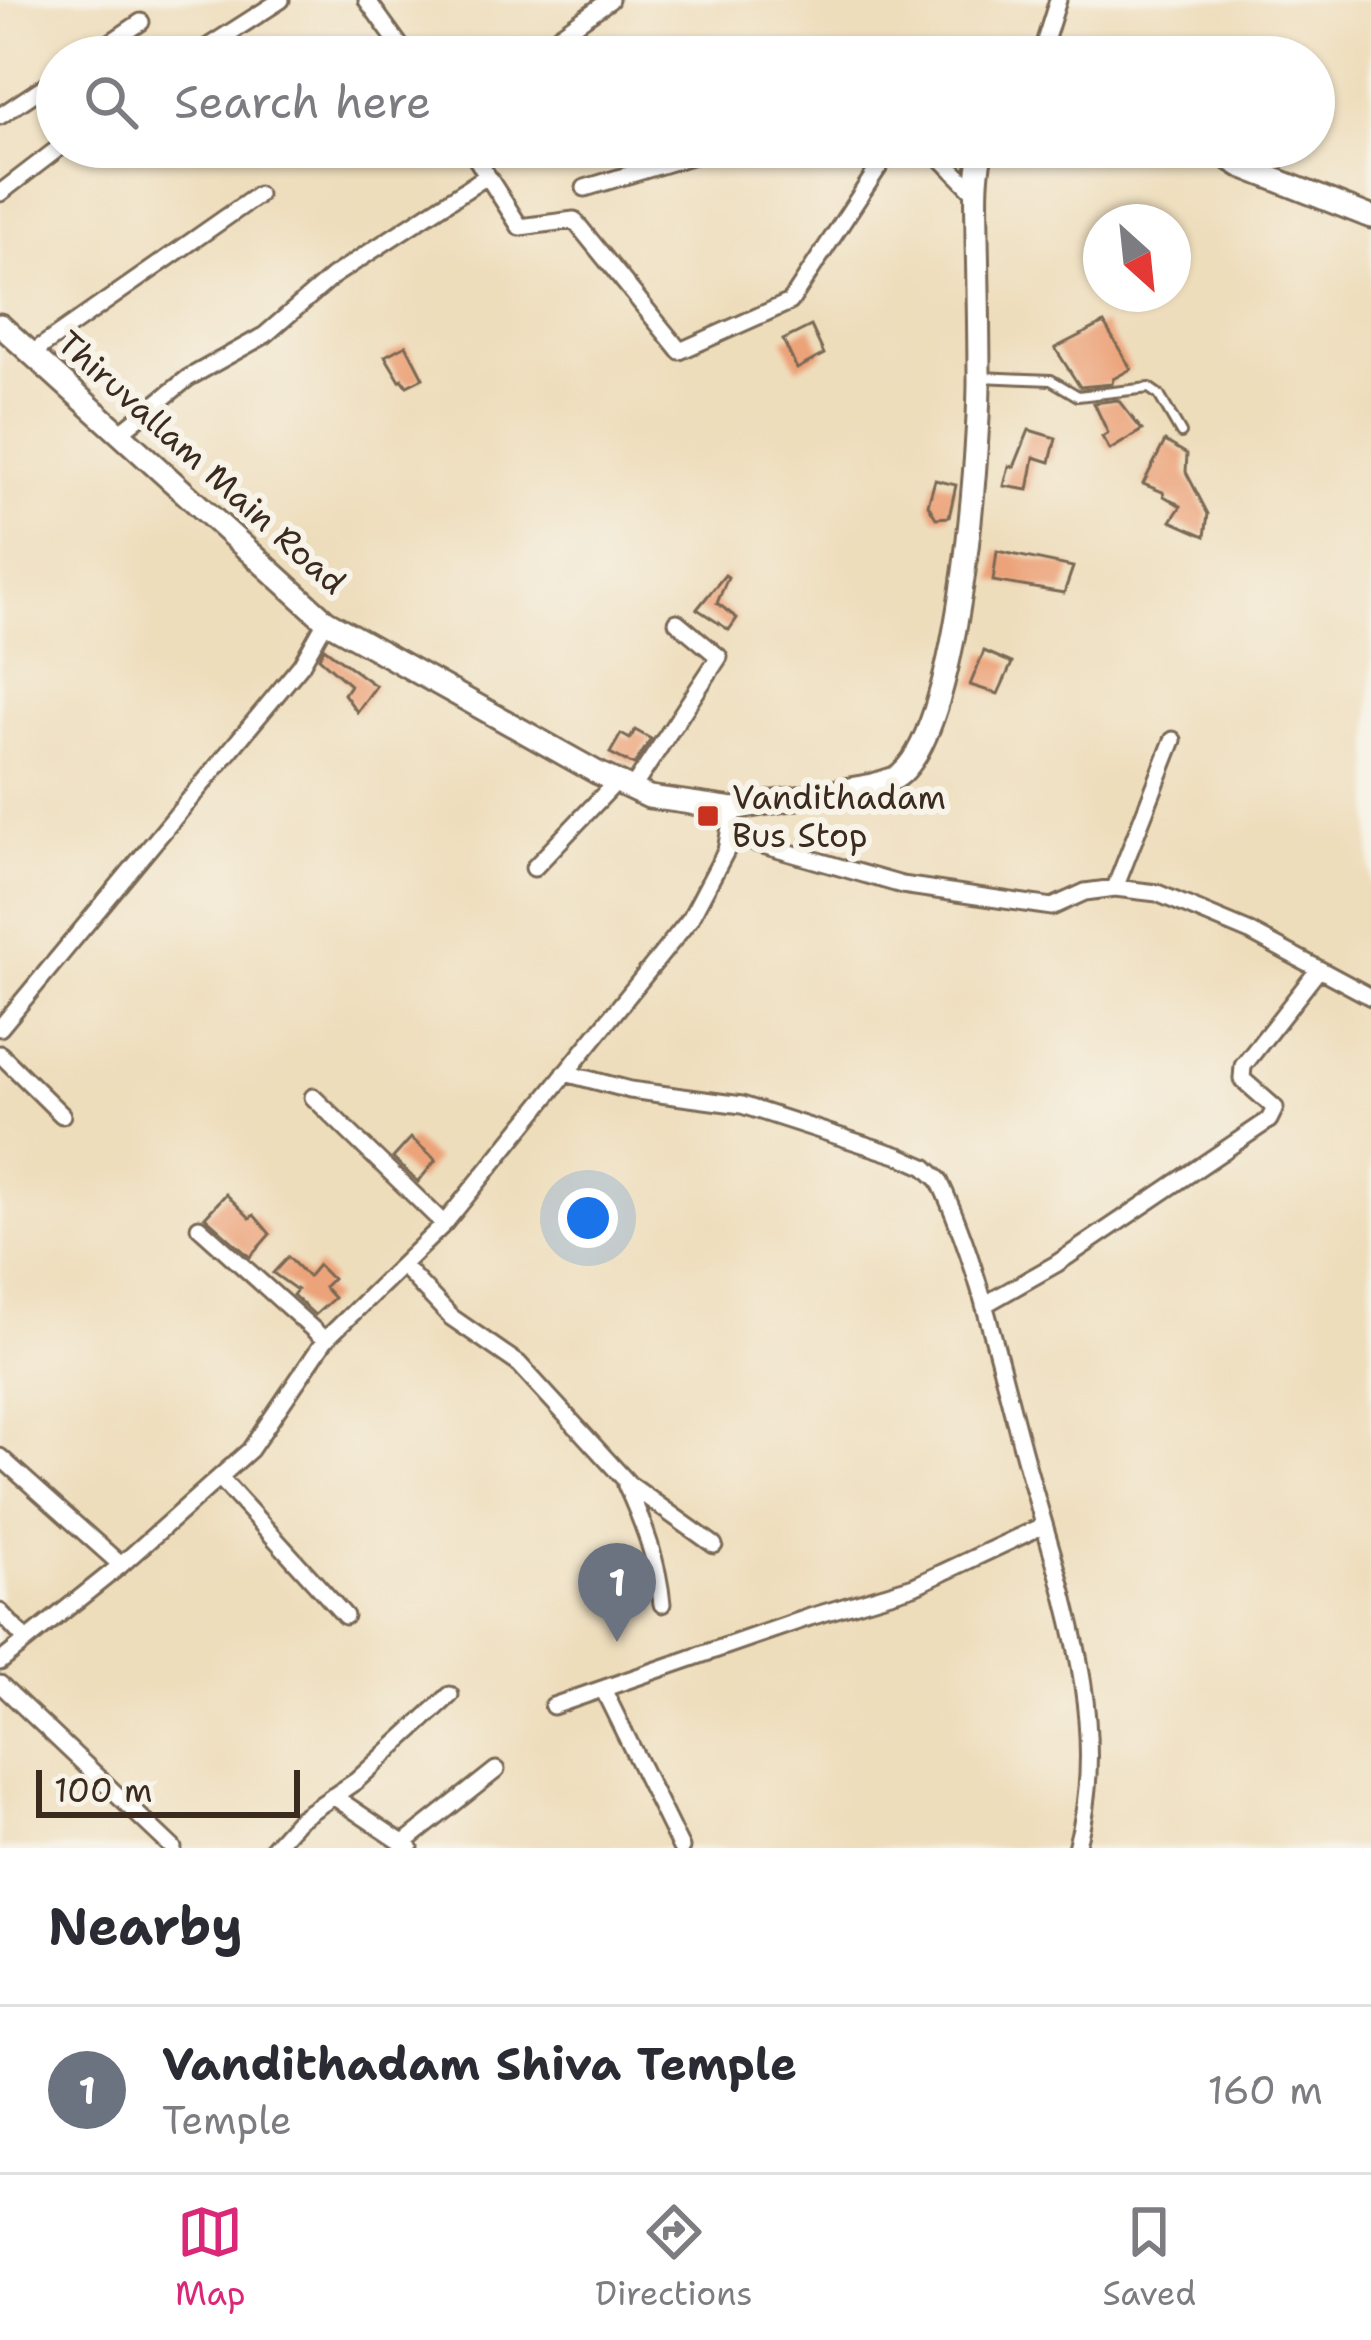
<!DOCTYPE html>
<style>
:root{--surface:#fff;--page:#f2f2f3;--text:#2b2b33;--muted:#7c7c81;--line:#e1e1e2;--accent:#db2777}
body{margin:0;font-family:"Shantell Sans",sans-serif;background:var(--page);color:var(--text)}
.compass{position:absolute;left:1083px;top:204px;width:108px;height:108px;border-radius:50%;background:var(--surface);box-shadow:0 3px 9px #0004;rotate:153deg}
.scale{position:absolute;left:36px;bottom:30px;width:264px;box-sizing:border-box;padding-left:12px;border:6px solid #3b2a1e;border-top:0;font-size:33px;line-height:42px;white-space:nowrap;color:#3b2a1e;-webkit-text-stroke:9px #f7f3e8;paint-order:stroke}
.you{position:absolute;left:588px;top:1218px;width:42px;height:42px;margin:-30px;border:9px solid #fff;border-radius:50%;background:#1a73e8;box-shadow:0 0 0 18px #1a73e833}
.badge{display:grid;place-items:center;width:78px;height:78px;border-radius:50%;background:var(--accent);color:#fff;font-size:39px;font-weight:700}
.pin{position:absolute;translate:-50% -99px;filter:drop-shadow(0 3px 6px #0008)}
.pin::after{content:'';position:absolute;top:63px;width:42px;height:36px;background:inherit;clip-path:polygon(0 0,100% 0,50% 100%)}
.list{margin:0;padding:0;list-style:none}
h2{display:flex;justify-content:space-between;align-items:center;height:156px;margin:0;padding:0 48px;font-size:51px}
h2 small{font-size:39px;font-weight:400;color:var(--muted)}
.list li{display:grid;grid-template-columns:78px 1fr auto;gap:36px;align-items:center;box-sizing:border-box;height:168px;padding:0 48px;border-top:3px solid var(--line)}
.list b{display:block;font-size:45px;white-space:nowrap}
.list p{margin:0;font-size:39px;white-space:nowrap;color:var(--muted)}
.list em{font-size:39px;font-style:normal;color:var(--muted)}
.icon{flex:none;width:66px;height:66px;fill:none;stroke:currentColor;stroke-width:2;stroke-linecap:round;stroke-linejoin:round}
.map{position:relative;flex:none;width:1371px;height:1848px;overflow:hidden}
.search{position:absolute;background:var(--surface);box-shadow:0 3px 9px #0004;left:36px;right:36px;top:36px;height:132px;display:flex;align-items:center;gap:30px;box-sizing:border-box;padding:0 42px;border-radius:66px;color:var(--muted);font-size:45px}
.sheet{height:324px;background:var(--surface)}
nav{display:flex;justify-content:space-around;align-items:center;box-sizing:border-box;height:168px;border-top:3px solid var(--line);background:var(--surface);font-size:33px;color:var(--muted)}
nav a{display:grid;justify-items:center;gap:6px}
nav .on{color:var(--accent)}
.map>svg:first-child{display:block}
.building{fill:#eca379}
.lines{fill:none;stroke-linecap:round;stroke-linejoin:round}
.service-casing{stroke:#7a6955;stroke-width:14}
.minor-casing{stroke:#7a6955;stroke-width:21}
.secondary-casing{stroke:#7a6955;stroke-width:27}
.service{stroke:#fff;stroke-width:8}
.minor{stroke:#fff;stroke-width:15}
.secondary{stroke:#fff;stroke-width:21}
.poi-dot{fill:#c8321e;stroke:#f7f3e8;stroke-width:4.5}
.labels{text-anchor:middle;stroke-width:12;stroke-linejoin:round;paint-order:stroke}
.street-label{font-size:33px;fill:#3b2a1e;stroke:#f7f3e8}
.poi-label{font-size:33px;fill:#3b2a1e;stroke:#f7f3e8;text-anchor:start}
</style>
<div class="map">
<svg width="1371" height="1848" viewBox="0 0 1371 1848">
<rect width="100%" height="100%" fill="#f7f3e8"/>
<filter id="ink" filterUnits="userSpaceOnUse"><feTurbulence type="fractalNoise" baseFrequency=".00833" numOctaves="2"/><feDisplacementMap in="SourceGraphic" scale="24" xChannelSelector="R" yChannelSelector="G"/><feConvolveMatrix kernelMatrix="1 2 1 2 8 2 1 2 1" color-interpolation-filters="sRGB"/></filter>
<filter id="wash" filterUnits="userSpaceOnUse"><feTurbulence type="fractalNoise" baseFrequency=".004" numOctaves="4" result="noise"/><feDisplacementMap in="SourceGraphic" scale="48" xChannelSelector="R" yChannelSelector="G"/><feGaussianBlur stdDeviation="2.7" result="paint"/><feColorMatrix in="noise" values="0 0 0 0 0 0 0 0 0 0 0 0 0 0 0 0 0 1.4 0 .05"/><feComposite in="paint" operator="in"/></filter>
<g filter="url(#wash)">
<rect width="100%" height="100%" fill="#edb"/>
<g id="blocks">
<path class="building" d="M1104,323L1131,369L1113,379L1112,384L1080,387L1055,348Z
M811,326L824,354L797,369L783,340Z
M406,345L423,378L407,386L402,379L400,381L385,356Z
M1118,400L1142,430L1110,450L1102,437L1108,433L1094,403Z
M1029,430L1056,438L1050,462L1034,457L1028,490L1004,486L1009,466L1014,467Z
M1165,441L1187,454L1186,472L1208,514L1205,536L1171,521L1181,506L1164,496L1163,492L1143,484Z
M935,480L956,485L949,517L936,518L928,505Z
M997,551L1073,567L1064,593L993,581Z
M725,575L728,577L717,603L737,618L729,630L697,609Z
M324,648L376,686L357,712L344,694L350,685L319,658Z
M984,651L1012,663L998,694L970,685Z
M635,730L651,739L634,765L610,753L621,734L630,739Z
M411,1138L436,1160L418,1182L393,1158Z
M226,1194L250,1218L254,1215L270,1234L250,1257L205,1217Z
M288,1257L308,1277L318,1265L332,1279L324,1287L334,1298L315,1315L293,1295L297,1290L273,1273Z"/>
</g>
</g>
<g filter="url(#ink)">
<use href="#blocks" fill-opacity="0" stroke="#7a6955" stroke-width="3"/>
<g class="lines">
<g class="service-casing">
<path id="service" d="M980,377L1051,380L1078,396L1149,388L1159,395L1181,433"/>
</g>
<g class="minor-casing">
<path id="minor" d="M367,0L408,57
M89,57L141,22
M192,57L281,0
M528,57L610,0
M1040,57L1058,0
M0,116L57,78
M469,147L520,227L574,220L680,351L790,302L892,147
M930,147L977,195
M585,188L721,147
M0,193L60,147
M32,353L258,195
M121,432L188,378L265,335L333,276L487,176
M632,789L719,657L677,622
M731,836L902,885L1052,907L1085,892L1115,888L1157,893L1250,932L1371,997
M534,868L616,782
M1115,888L1173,740
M0,1028L301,665L326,621
M0,1054L62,1115
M565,1073L630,1090L742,1105L900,1156L925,1167L939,1180C978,1262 997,1355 1021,1443C1054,1570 1115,1716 1076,1848
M313,1097L444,1224
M199,1227L325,1340
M402,1265L451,1317L519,1364L629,1484L714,1545
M984,1305L1056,1264L1269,1120L1275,1108L1242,1079L1243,1066L1319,969
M0,1457L121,1565
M220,1478L345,1616
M626,1485C644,1524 658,1562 662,1604
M0,1612L26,1640
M0,1662L121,1565L250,1450L325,1340L444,1224L690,919L726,851L733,809
M0,1684L173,1848
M603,1689L681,1848
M553,1706L810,1617L914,1586L1042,1526
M333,1796L410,1848
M405,1842L496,1770
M273,1848L298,1820L356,1781L450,1695"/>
</g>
<g class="secondary-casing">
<path id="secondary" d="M1211,147L1241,166L1371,217
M0,325L326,621L596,772L649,797L733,809L873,785L895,778C959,739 978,460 979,384C979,335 978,286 977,238C977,208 974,176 983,147"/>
</g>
<use href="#service" class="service"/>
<use href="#minor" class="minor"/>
<use href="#secondary" class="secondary"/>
</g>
</g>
<rect class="poi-dot" x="696" y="804" width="24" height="24" rx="6"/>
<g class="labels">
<g class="street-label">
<text transform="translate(202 462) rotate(42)" y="12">Thiruvallam Main Road</text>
</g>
<g class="poi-label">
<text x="732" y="809">Vandithadam<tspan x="732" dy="38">Bus Stop</tspan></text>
</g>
</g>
</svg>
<svg class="compass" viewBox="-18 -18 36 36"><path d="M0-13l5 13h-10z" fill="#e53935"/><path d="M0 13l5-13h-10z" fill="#7c7c81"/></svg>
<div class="scale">100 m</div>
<div class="you"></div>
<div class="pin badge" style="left:617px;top:1642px;background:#6b7280">1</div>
<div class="search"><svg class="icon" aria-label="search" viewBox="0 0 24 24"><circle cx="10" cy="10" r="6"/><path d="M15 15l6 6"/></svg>Search here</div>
</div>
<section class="sheet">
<h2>Nearby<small></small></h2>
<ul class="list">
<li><span class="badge" style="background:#6b7280">1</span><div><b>Vandithadam Shiva Temple</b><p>Temple</p></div><em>160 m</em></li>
</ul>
</section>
<nav>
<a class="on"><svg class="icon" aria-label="map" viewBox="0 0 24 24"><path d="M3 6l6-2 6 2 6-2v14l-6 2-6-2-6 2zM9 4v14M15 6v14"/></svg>Map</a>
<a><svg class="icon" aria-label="directions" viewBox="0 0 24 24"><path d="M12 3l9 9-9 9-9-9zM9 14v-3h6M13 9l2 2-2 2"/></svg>Directions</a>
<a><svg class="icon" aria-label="saved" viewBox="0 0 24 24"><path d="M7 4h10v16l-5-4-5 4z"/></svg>Saved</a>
</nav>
